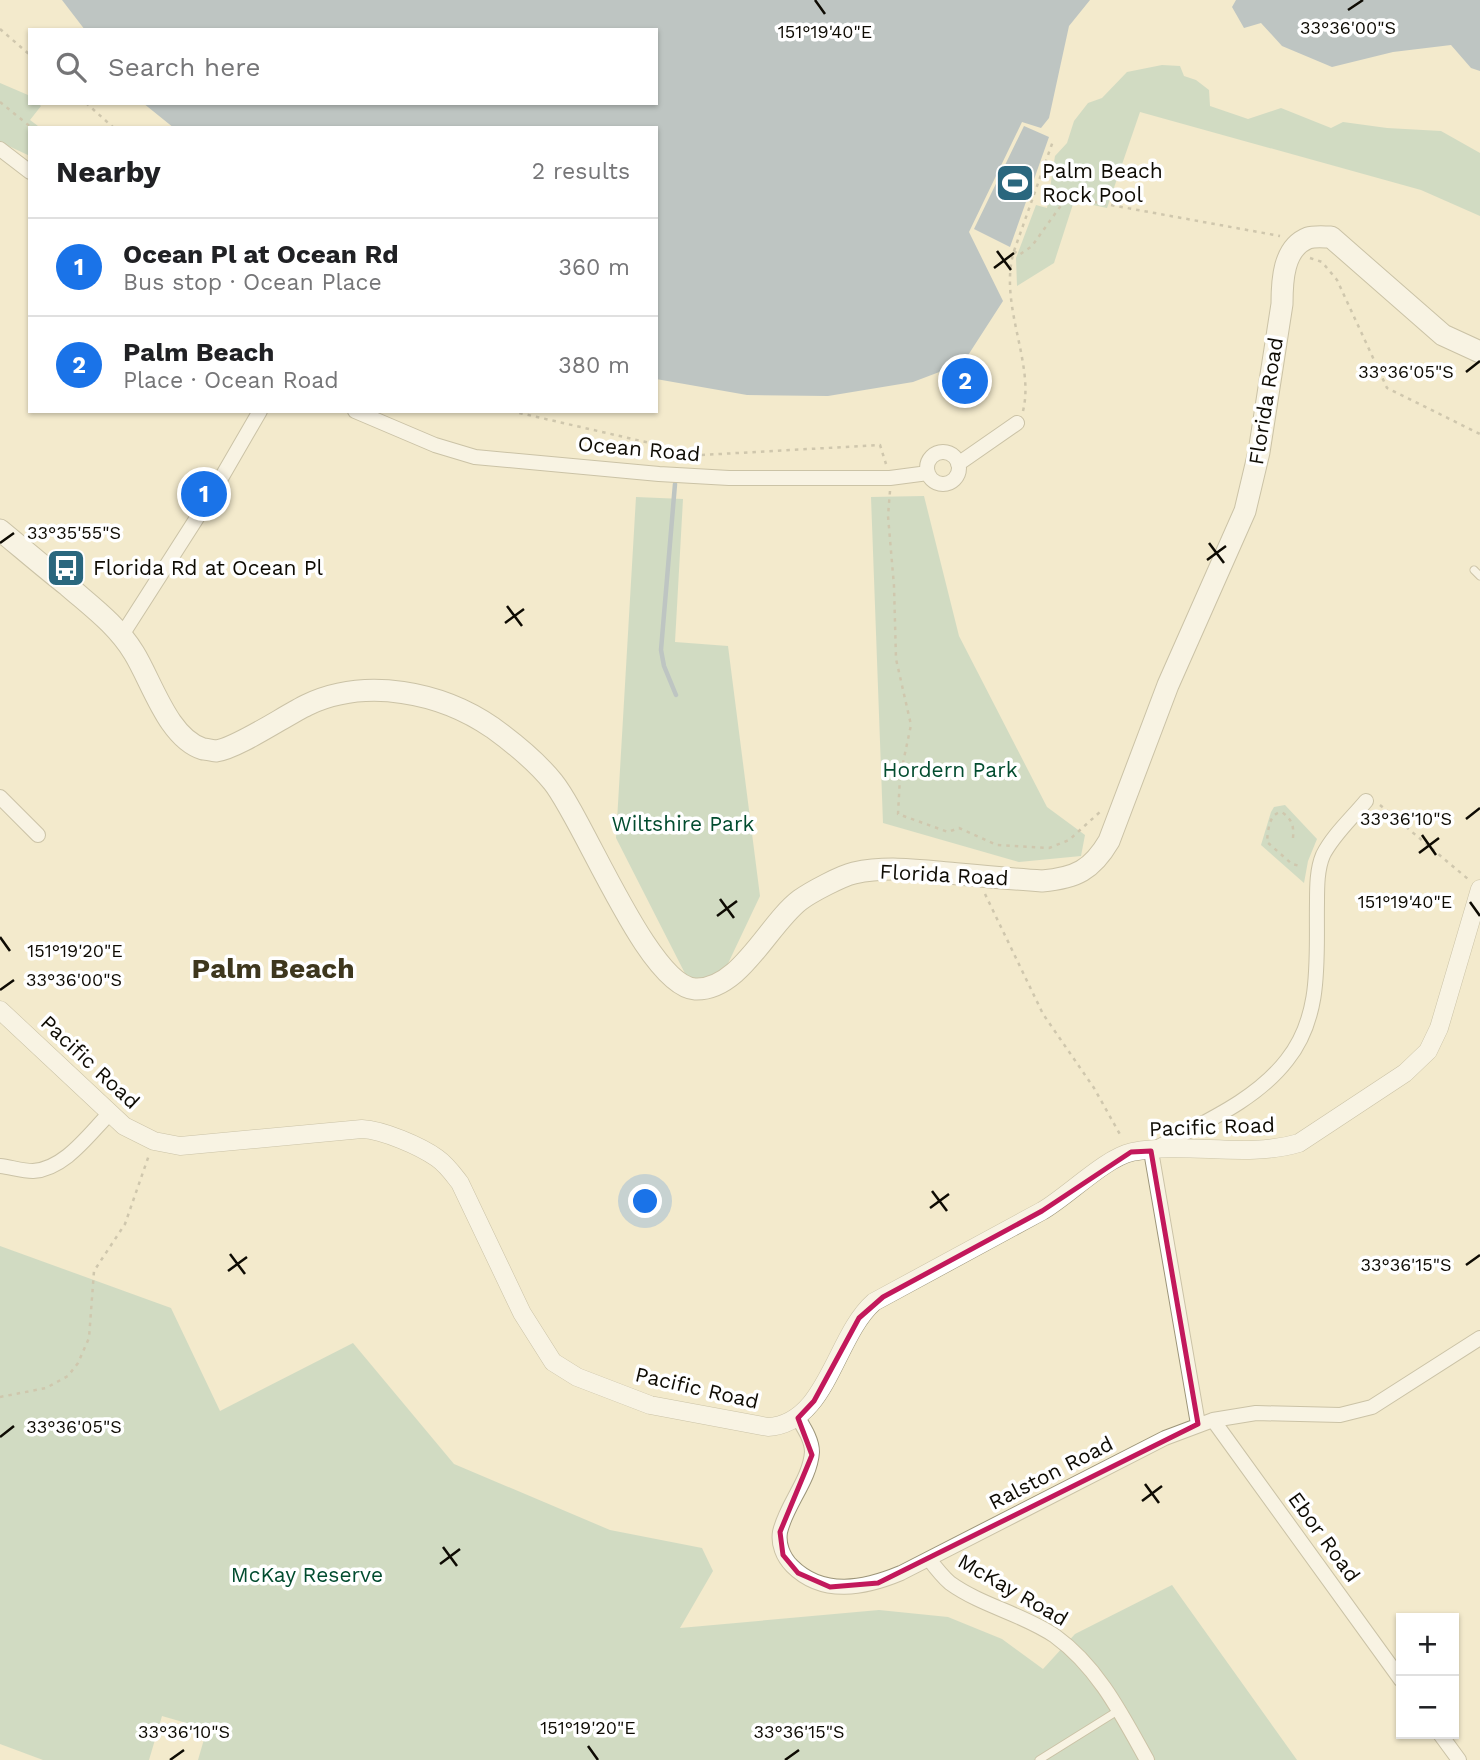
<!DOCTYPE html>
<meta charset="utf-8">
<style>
:root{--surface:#fff;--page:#f2f2f2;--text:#202124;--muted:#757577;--line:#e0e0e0;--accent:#1a73e8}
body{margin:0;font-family:"Work Sans",sans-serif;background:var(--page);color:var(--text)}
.controls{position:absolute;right:21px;bottom:21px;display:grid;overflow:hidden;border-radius:0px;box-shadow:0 2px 5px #0004}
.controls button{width:63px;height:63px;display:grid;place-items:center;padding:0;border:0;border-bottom:2px solid var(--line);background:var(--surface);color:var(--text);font:35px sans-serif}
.you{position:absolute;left:646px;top:1202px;width:24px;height:24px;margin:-18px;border:5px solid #fff;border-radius:50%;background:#1a73e8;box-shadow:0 0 0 10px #1a73e833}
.badge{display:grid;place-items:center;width:46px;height:46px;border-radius:50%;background:var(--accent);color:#fff;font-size:23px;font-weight:700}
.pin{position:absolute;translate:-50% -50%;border:4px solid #fff;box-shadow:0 2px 7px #0006}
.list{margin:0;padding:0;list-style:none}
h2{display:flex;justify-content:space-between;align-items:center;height:91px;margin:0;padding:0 28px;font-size:30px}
h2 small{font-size:23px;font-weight:400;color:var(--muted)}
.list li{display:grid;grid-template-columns:46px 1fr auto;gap:21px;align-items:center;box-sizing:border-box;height:98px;padding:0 28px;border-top:2px solid var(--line)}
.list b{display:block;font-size:26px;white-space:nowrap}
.list p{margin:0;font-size:23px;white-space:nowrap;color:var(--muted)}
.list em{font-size:23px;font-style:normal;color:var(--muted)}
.icon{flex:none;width:38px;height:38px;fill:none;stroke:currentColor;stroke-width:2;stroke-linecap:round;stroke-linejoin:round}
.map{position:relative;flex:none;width:1480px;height:1760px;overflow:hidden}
.search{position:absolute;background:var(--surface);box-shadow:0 2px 5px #0004;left:28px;top:28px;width:630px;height:77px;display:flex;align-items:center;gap:18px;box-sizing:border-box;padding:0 24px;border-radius:0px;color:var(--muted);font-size:26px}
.panel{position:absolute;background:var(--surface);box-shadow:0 2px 5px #0004;left:28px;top:126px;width:630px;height:287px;border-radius:0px}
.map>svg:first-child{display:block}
.green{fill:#a9cab7}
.water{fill:#7e9ab7}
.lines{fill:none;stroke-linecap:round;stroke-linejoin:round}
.stream{stroke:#7e9ab7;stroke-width:4.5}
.service-casing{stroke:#9b9478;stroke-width:9}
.minor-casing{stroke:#9b9478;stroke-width:16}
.tertiary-casing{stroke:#9b9478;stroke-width:19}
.secondary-casing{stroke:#9b9478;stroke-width:23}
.path{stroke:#a59e88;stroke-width:2.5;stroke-dasharray:3.5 5;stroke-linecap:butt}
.service{stroke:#fff;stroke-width:7}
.minor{stroke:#fff;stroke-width:14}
.tertiary{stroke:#fff;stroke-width:18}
.secondary{stroke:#fff;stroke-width:21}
.marked{fill:none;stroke:#c2185b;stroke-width:5;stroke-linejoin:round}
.ticks{fill:none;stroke:#0e0b03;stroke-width:2.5}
.labels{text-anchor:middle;stroke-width:7;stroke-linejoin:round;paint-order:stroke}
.poi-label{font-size:21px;fill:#0e0b03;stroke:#fff;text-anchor:start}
.street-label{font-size:21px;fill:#0e0b03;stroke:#fff}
.park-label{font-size:21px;fill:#024c2f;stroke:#fff}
.district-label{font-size:28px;font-weight:bold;fill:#3e371e;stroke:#fff}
.ticks-label{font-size:18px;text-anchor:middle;fill:#0e0b03;stroke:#fff;stroke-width:7;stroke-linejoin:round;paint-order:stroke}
</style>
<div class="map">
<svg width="1480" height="1760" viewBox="0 0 1480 1760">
<rect width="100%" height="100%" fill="#f3eacc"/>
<path class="green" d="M1162,65L1180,66L1184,76L1196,80L1209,90L1210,106L1248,119L1281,108L1331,128L1343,122L1387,128L1441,131L1480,153V216L1421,190L1140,112L1107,208L1074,201L1054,263L1017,286L1016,258L1036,205L1047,208L1055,156L1067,143L1074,121L1088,103L1102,98L1127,72Z
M0,83L28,95L30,103H38L41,106L30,120L38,126L30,128V156L0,142Z
M924,496L959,636L1047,807L1085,835L1081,856L1019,862L883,823L871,497Z
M636,497L683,499L675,642L728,646L760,896L715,991L697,997L616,838Z
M1285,805L1317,839L1308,861L1304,883L1261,845L1271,812L1274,807Z
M0,1246L171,1308L220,1411L353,1343L454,1464L610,1530L702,1548L713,1571L680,1628L879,1610L948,1617L1002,1639L1043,1669L1075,1634L1172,1585L1297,1760H198L207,1729L162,1716L149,1760H43L0,1744Z"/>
<path class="water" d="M62,0H1090L1069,26L1049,118L1041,128L1022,122L969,232L1003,301L963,363L913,382L828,396L747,395L656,379V128H174L143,103H656V30H85Z
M1236,0H1480V71L1471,68L1451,45L1393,52L1332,67L1282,46L1261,23L1244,28L1232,7Z
M1024,126L1049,137L1010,247L974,229Z"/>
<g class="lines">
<path class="stream" d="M675,484L661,650L664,666L676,695"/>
<g class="service-casing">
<path id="service" d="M1474,570L1480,576
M1039,1760L1119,1710"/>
</g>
<g class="minor-casing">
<path id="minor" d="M0,149L30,172
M355,411L435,445L475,457L659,474L729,478H890L928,473
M927 468a16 16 0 1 1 32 0a16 16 0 1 1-32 0Z
M958,464L1017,423
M122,635L209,499L260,411
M0,797L38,835
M0,1166C10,1167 22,1171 33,1171C65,1169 89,1134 110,1113
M798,1418C804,1428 812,1440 812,1452C810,1480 786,1505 780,1532C778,1544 783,1557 792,1566C823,1597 865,1588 901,1573L1165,1438L1213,1420L1256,1413L1340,1415L1372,1407L1480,1338
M1213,1420L1401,1680
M1198,1424L1151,1151C1197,1125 1254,1103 1287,1060C1323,1015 1316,957 1317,902C1317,887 1317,869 1323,855C1333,835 1352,818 1366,801
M929,1559C935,1567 942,1576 950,1583C982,1606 1023,1614 1055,1636C1098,1667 1122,1715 1147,1760
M1440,1734L1459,1760"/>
</g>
<g class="tertiary-casing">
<path id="tertiary" d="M0,1010L124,1126L154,1141L180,1146L362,1129C383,1130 420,1146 437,1158C447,1165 453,1174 460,1183L522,1313L553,1362L577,1377L650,1405L768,1427C827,1424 835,1336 874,1302L1042,1211C1068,1196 1105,1158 1132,1152C1188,1141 1245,1159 1299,1143L1405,1073L1428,1051L1439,1028L1480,889"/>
</g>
<g class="secondary-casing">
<path id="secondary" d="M0,530C23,549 45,568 68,586C92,607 117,625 134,653C152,682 168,738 203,749C205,749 215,751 216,751C236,749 286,715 307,705C366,677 441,692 493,728C515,744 536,761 553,782C585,822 648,986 695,989C740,991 768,924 800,900C811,892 841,876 854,873C886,866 917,870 948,873C980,876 1011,879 1042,881C1076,878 1092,870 1109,841L1168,685L1245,511L1259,452L1282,304C1282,281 1283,248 1308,238C1314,236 1324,237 1331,237L1443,335L1480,352"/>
</g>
<path class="path" d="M0,29L30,55
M0,102L32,128
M86,103L114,128
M1014,251L1053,141
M1310,258L1322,262L1337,280L1387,388L1480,434
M511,411L702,455L880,445L886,464
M1023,411C1035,363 998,304 1014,251L1019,255L1032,246L1067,197L1280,236
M890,491L888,516L894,586L896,659L911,725L900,777L898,814L948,832L959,828L997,845L1049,848L1069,840L1101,811
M1380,805L1468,879
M1293,838C1294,825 1292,820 1282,812C1269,813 1268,830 1267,842L1292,864L1300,866
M985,894L1043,1014L1094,1088L1122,1138
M0,1397L46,1388L68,1376L78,1363L89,1338L94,1271L125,1224L149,1155"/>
<use href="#service" class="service"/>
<use href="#minor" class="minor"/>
<use href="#tertiary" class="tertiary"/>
<use href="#secondary" class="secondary"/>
</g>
<path d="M0 0H1480V1760H0ZM1151,1151L1198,1424L878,1583L830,1587L798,1573L783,1555L780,1532L812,1455L798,1418L814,1401L859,1318L883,1297L1042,1211L1131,1152Z" fill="#f3eacc" fill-opacity=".55" fill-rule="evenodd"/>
<path class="marked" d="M1151,1151L1198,1424L878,1583L830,1587L798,1573L783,1555L780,1532L812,1455L798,1418L814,1401L859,1318L883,1297L1042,1211L1131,1152Z"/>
<path class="ticks" d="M815,0L825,14M1348,10L1363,0M997,251L1011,270M994,268L1014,253M1466,372L1480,361M0,543L14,533M1209,543L1224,563M1207,560L1226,546M507,606L522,626M505,623L524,609M1466,819L1480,808M1422,835L1436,855M1419,853L1439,838M720,899L734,918M1470,902L1480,916M717,916L737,901M0,937L10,951M0,990L14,980M932,1191L947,1211M930,1208L949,1194M230,1254L245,1274M1466,1265L1480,1255M228,1271L247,1257M0,1437L14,1426M1145,1484L1159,1503M1142,1501L1162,1486M443,1547L457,1566M440,1564L460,1549M588,1746L598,1760M170,1760L184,1750M785,1760L799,1750"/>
<defs>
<g id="stadium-square" transform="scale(2.0125)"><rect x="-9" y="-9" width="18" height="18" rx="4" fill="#2a677e" stroke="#fff"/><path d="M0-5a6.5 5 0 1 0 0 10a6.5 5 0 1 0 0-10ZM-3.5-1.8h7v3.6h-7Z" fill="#fff"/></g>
<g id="bus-square" transform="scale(2.0125)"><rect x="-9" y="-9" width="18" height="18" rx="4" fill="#2a677e" stroke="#fff"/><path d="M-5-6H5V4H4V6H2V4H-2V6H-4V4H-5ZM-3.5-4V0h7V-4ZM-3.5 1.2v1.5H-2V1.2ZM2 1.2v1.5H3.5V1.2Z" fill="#fff"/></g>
</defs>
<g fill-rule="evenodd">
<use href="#stadium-square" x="1015" y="183"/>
<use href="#bus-square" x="66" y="568"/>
</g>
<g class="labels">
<g class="poi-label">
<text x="1042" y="178">Palm Beach<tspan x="1042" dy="24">Rock Pool</tspan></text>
<text x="93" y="575">Florida Rd at Ocean Pl</text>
</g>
<g class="street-label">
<text transform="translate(1266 401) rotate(-81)" y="7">Florida Road</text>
<text transform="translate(639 449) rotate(5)" y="7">Ocean Road</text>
<text transform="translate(944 875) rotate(3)" y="7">Florida Road</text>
<text transform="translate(90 1062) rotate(43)" y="7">Pacific Road</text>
<text transform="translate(1212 1127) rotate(-2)" y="7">Pacific Road</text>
<text transform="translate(697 1388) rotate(13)" y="7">Pacific Road</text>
<text transform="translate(1051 1473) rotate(-27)" y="7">Ralston Road</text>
<text transform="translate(1324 1537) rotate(54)" y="7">Ebor Road</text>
<text transform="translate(1013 1590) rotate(30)" y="7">McKay Road</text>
</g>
<g class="park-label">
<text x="950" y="777">Hordern Park</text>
<text x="683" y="831">Wiltshire Park</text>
<text x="307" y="1582">McKay Reserve</text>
</g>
<g class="district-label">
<text x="273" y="978">Palm Beach</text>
</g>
</g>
<g class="ticks-label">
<text x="1348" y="34">33°36'00"S</text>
<text x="825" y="38">151°19'40"E</text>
<text x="1406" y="378">33°36'05"S</text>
<text x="74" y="539">33°35'55"S</text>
<text x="1406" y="825">33°36'10"S</text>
<text x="1405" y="908">151°19'40"E</text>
<text x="75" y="957">151°19'20"E</text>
<text x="74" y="986">33°36'00"S</text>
<text x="1406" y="1271">33°36'15"S</text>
<text x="74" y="1433">33°36'05"S</text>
<text x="588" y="1734">151°19'20"E</text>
<text x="184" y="1738">33°36'10"S</text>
<text x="799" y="1738">33°36'15"S</text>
</g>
</svg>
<div class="controls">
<button>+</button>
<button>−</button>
</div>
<div class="you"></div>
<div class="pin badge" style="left:204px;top:494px">1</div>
<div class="pin badge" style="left:965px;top:381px">2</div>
<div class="search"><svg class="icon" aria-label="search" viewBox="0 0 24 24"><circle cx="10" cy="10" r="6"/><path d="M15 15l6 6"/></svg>Search here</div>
<section class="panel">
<h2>Nearby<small>2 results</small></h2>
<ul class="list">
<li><span class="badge">1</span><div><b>Ocean Pl at Ocean Rd</b><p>Bus stop · Ocean Place</p></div><em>360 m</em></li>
<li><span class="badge">2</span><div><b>Palm Beach</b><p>Place · Ocean Road</p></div><em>380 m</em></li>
</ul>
</section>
</div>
